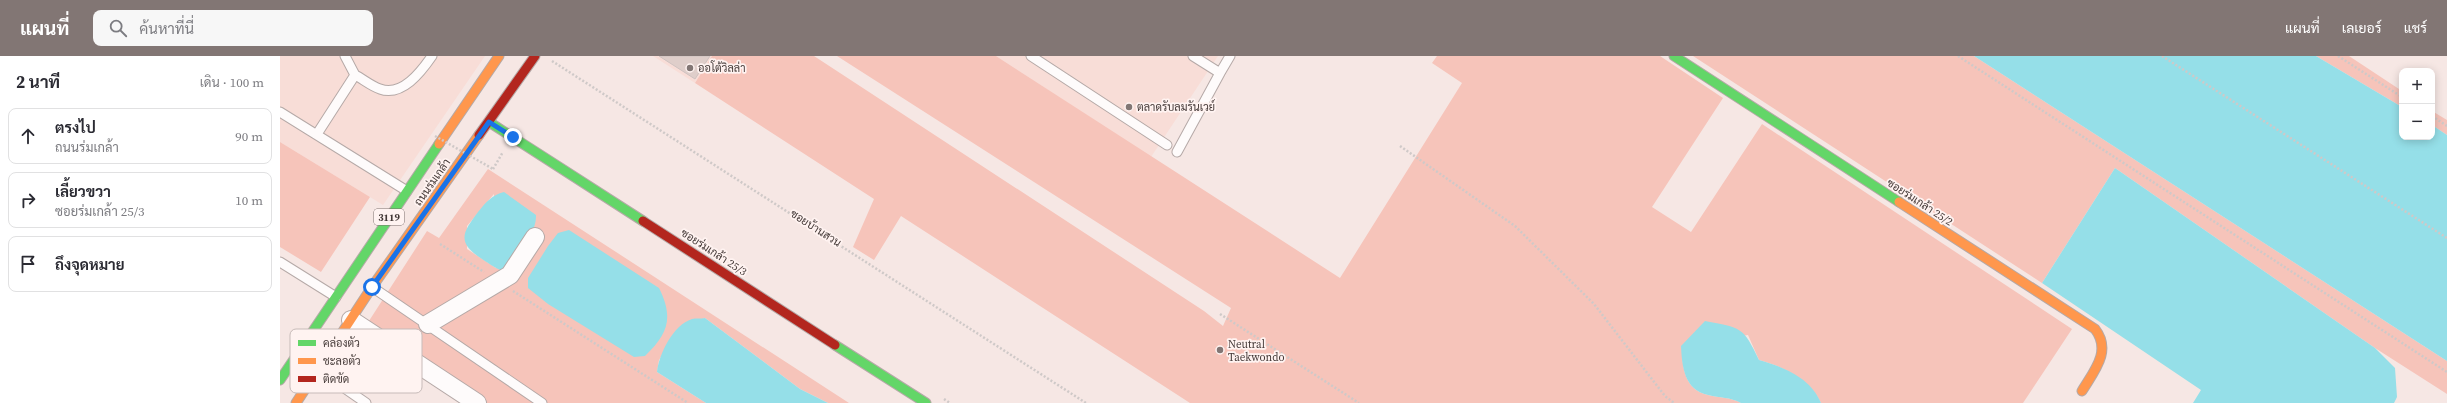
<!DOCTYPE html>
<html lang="th">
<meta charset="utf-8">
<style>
:root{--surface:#fff;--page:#f7f7f7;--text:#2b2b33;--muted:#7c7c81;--line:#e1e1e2;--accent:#827674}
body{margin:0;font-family:"Source Serif 4",Sarabun,serif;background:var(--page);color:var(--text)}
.controls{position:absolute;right:12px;top:12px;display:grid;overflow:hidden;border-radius:8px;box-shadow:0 2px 10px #0003}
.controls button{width:36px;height:36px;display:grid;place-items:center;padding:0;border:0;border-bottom:1px solid var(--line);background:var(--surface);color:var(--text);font:20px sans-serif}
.stop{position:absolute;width:12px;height:12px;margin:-9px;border:3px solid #1a73e8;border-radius:50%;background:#fff}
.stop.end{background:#1a73e8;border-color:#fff;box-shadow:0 1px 4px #0008}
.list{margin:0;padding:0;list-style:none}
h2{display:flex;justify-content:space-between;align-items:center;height:52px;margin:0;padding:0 16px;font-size:17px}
h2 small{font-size:13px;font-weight:400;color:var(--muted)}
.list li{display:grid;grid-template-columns:26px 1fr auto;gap:12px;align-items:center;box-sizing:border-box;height:56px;margin:0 8px 8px;padding:0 8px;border:1px solid var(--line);border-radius:8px}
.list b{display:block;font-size:15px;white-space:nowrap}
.list p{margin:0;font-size:13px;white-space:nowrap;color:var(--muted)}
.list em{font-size:13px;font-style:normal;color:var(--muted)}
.icon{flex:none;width:22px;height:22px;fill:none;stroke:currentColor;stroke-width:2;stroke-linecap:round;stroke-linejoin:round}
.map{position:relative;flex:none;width:2167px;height:347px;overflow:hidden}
header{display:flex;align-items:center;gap:24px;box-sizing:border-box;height:56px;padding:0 20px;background:var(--accent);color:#fff}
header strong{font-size:19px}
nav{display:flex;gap:22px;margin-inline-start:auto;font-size:14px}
.search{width:280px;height:36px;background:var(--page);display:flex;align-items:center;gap:10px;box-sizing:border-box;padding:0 14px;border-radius:8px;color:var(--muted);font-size:15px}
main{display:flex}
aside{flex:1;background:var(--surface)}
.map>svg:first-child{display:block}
.built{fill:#f8ddd7}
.green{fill:#f6c4ba;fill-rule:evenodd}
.water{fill:#95dfe8}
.building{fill:#dfceca;stroke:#cec2c0}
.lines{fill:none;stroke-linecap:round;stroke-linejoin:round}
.lane-casing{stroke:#b5a9a7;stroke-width:11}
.street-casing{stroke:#b5a9a7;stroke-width:20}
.fast-casing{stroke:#b5a9a7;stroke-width:11}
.slow-casing{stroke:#b5a9a7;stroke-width:11}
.jam-casing{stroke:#b5a9a7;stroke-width:11}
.path{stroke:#cfc9c8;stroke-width:2.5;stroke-dasharray:2 2;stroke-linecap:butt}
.lane{stroke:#fefbfb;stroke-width:9}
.street{stroke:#fefbfb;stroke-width:18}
.fast{stroke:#63d668;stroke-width:9}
.slow{stroke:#ff974d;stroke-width:9}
.jam{stroke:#b3261e;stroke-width:9}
.path-bridge{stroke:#cfc9c8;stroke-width:2.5;stroke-dasharray:2 2;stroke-linecap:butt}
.route{stroke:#1a73e8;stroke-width:5}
.poi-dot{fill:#827674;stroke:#fff3f1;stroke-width:1.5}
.labels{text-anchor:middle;stroke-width:3.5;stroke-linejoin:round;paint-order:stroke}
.shield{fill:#fff3f1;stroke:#7c716f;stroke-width:1}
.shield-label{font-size:10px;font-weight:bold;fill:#443937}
.poi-label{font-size:11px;fill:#443937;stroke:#fff3f1;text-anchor:start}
.street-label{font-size:11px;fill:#443937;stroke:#fff3f1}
.key{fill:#fff3f1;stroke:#c7bbb9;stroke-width:1}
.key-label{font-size:11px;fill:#443937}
</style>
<header>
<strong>แผนที่</strong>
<div class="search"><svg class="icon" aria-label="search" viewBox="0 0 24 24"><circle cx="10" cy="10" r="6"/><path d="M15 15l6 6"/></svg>ค้นหาที่นี่</div>
<nav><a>แผนที่</a><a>เลเยอร์</a><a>แชร์</a></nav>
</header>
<main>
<aside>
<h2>2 นาที<small>เดิน · 100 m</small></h2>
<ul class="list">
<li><svg class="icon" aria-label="ahead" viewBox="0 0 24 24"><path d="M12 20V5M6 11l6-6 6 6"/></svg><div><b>ตรงไป</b><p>ถนนร่มเกล้า</p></div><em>90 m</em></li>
<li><svg class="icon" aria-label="right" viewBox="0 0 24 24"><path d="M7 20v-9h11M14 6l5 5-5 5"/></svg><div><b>เลี้ยวขวา</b><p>ซอยร่มเกล้า 25/3</p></div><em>10 m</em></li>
<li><svg class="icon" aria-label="arrive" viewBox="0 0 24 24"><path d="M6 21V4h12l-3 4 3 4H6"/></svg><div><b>ถึงจุดหมาย</b></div></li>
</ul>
</aside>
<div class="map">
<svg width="2167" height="347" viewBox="0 0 2167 347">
<rect width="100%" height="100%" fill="#f6e7e4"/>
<path class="built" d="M0,0H205L103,149L0,86Z
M373,0H432L415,27Z
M716,0H938L871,101Z"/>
<path class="green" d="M432,0H534L924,255L943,270L951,252L557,0H716L1060,222L1182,27L1152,7L1157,0H1380L1443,42L1372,151L1411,176L1482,68L1792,273L1743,347H1541C1531,324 1502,310 1479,304L1468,279L1402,290C1402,310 1404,334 1428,339C1440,342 1450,341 1461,347H910L621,160L594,204L573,191L594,143L415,27Z
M1413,0H1694L2167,305V338L2095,292L1835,112L1762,227Z
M2036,0H2069L2122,35V51Z
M2152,55L2167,64V79L2152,69Z
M0,86L90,141L41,216L0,191Z
M208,113L569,347H548L520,333L425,262L398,273L379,304L377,316L426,347H207L87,268L147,175L159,182ZM214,138L216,212L187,193V170Z"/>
<path class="water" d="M1694,0H2036L2122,51V81H2152V69L2167,79V305Z
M1835,112L2095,292L2115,312L2117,341L2114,347H1913L1921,334L1762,227Z
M224,136L256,159C257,178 236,201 223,215C214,212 207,206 199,201C176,185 184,175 198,156C206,146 212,139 224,136Z
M289,174L379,232C394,262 388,278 365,300L354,301L268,248L248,232V222L268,190L278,177Z
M425,262L520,333L548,347H426L377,316C379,298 393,269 412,263C416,262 421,263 425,262Z
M1425,265C1461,272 1463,270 1479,304C1504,311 1531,322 1541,347H1461C1450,341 1440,342 1428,339C1404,334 1402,310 1401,290Z"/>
<path class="building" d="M379,0H430L415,23Z"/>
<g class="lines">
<g class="lane-casing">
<path id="lane" d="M65,0L75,19
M751,0L887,89
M940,17L950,0
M0,56L127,135
M37,78L75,19C83,23 91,30 100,33C122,41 141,16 152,0
M897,96L940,17L913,0
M0,206L56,241
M92,231L262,347
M37,313L86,347"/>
</g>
<g class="street-casing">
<path id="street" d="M71,264L197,347
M148,268L230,219L255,181"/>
</g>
<g class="fast-casing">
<path id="fast" d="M1394,0L1619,146
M209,66L363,165
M555,289L646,347
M0,324L159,88"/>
</g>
<g class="slow-casing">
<path id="slow" d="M159,88L219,0
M1619,146L1815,273C1832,295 1814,315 1802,335
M16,347L92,231L199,79"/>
</g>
<g class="jam-casing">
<path id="jam" d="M199,79L255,0
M363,165L555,289"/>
</g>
<path class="path" d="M1678,0L2167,316
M1882,0L2167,182
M2058,0L2122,41
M272,5L806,347
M2152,60L2167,70
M1120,90L1235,170L1314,248L1385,340L1394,347
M213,113L223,96
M160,188L204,216
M233,235L408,347
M940,258L1079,347
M664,343L670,347"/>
<use href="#lane" class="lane"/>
<use href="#street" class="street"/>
<use href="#fast" class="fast"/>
<use href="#slow" class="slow"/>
<use href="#jam" class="jam"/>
<path class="path-bridge" d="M155,80L213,113"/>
</g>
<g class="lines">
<path class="route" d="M92,231L209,66L233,81"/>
</g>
<g class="poi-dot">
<circle cx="410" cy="12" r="4"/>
<circle cx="849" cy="51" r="4"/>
<circle cx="940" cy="294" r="4"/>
</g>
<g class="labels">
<rect class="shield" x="94" y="153" width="30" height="16" rx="3"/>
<g class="shield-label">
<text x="109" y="165">3119</text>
</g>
<g class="poi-label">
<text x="418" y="16">ออโต้วิลล่า</text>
<text x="857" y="55">ตลาดรับลมรันเวย์</text>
<text x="948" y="292">Neutral<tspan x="948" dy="13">Taekwondo</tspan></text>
</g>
<g class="street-label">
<text transform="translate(152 126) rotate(-55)" y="4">ถนนร่มเกล้า</text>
<text transform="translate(1640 146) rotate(33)" y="4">ซอยร่มเกล้า 25/2</text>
<text transform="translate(536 172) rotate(33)" y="4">ซอยบ้านสวน</text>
<text transform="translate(434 196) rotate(33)" y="4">ซอยร่มเกล้า 25/3</text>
</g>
</g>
<rect x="10" y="273" width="132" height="64" rx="6" class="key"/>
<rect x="18" y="284" width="18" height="6" fill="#63d668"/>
<rect x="18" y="302" width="18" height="6" fill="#ff974d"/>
<rect x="18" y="320" width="18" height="6" fill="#b3261e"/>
<g class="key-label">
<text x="43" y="291">คล่องตัว</text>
<text x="43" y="309">ชะลอตัว</text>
<text x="43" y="327">ติดขัด</text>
</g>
</svg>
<div class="controls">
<button>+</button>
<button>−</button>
</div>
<div class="stop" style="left:92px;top:231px"></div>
<div class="stop end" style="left:233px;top:81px"></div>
</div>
</main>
